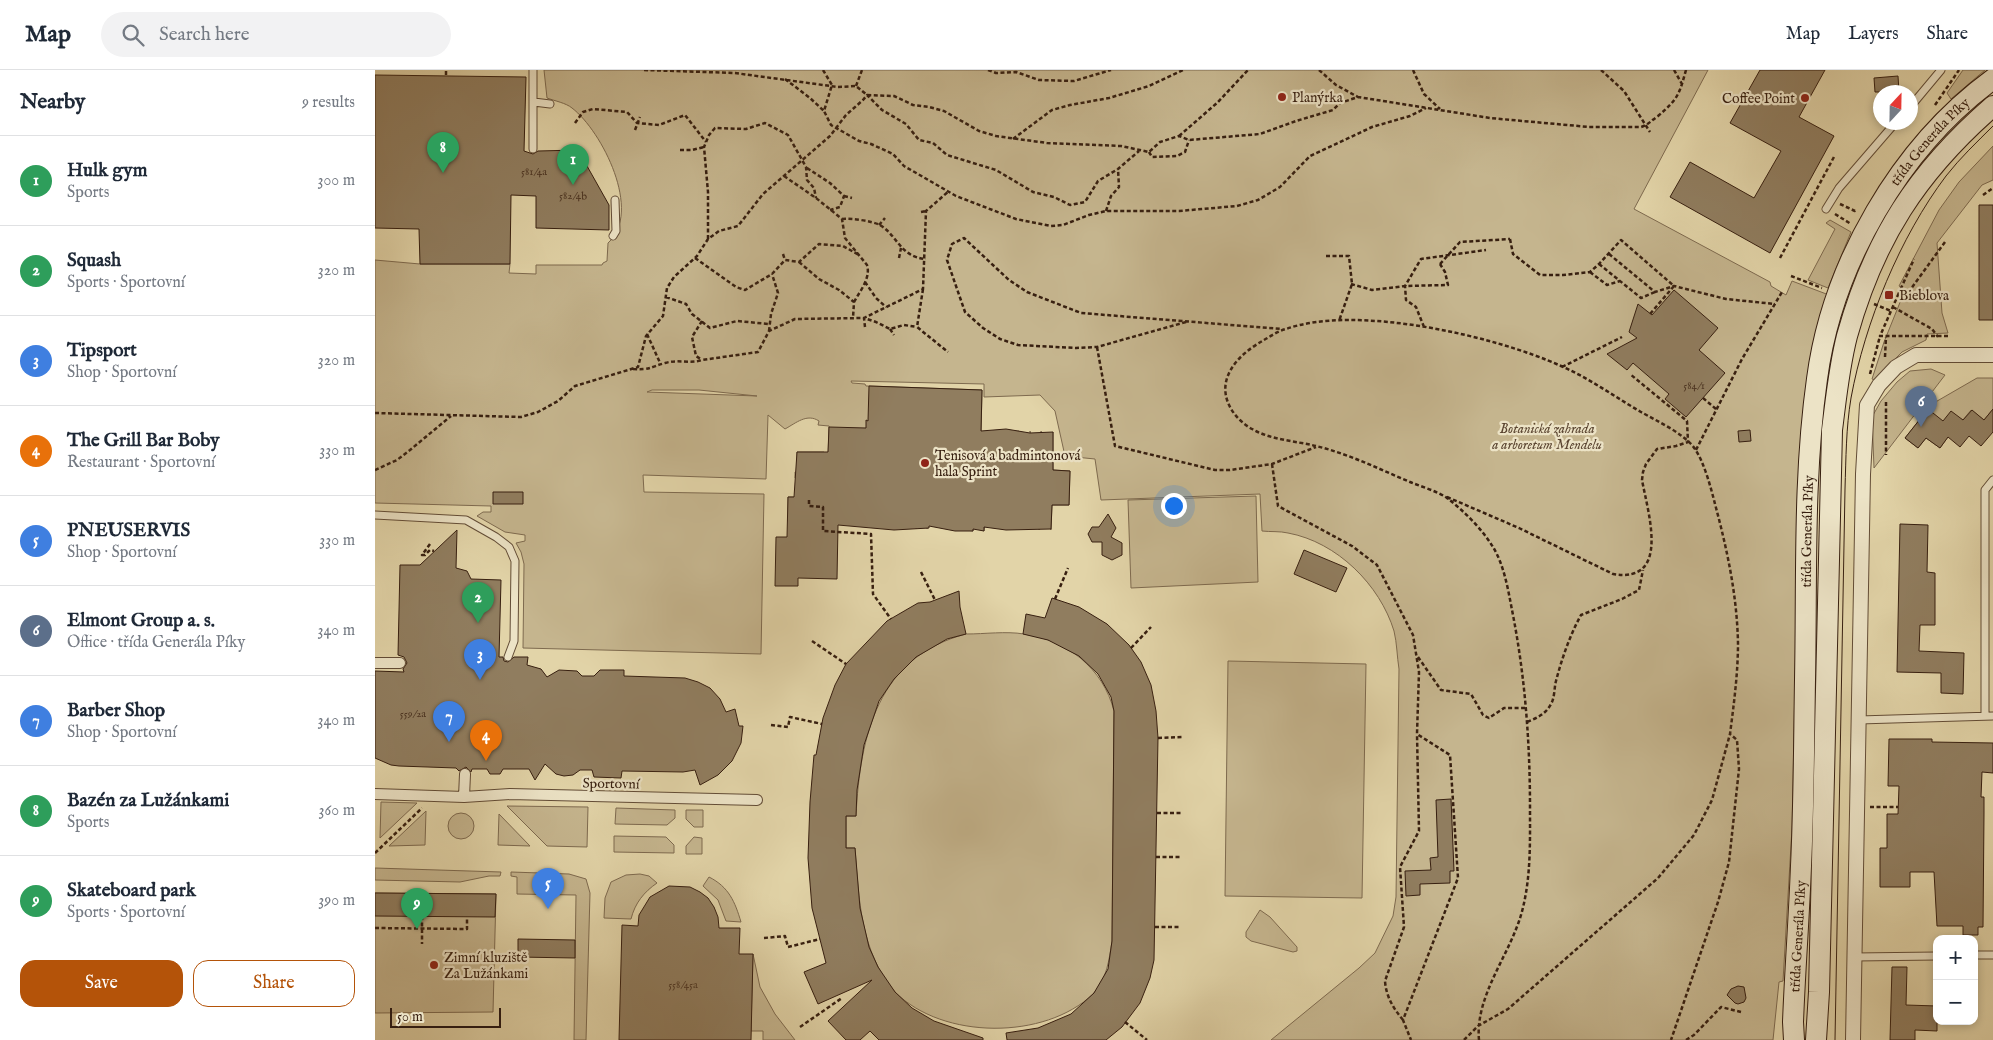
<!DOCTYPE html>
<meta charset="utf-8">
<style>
:root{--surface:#fff;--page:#f2f2f3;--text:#1f2937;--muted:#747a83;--line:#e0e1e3;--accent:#b45309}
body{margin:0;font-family:"IM FELL English",serif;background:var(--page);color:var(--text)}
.controls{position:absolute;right:15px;bottom:15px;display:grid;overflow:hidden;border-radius:10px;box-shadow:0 2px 8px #0003}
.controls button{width:45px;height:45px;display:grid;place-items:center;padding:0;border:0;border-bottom:1px solid var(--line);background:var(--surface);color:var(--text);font:25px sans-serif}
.compass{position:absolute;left:1498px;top:15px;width:45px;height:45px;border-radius:50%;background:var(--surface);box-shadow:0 2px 8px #0003;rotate:22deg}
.scale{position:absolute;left:15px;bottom:12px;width:111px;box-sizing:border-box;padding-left:5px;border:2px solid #371f10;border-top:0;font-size:14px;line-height:18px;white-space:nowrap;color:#371f10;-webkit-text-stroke:4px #ece3c6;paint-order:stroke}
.you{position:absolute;left:798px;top:435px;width:18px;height:18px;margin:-12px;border:4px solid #fff;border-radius:50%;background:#1a73e8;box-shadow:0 0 0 8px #1a73e833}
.badge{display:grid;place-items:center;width:32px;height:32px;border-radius:50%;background:var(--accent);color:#fff;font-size:16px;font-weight:700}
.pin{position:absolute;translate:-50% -41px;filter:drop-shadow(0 1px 2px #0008)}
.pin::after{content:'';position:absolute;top:26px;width:18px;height:15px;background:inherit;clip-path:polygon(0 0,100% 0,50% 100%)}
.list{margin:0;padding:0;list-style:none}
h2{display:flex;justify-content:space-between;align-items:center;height:65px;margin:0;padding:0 20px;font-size:21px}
h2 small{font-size:16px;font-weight:400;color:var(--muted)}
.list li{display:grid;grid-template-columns:32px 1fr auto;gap:15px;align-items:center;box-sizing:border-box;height:90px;padding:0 20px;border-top:1px solid var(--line)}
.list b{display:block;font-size:19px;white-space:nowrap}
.list p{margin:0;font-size:16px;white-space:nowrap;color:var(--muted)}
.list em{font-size:16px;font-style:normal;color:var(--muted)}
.actions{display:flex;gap:10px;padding:15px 20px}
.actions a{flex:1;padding:11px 0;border:1px solid var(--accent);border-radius:15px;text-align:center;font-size:18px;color:var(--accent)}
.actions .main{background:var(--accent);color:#fff}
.icon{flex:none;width:28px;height:28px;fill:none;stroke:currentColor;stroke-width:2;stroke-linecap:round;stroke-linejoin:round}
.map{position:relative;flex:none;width:1618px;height:970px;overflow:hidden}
header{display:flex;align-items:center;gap:30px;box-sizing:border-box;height:70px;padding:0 25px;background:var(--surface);border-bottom:1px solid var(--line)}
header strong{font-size:24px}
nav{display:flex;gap:28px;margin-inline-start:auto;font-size:18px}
.search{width:350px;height:45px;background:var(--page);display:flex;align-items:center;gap:12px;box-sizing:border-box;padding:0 18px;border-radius:28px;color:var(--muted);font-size:19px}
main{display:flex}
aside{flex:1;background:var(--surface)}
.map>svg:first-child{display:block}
.green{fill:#c5b58e;stroke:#7e6a4f;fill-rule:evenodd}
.building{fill:#907d5f;stroke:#371f10}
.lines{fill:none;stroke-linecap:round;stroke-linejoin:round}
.service-casing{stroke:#624c36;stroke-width:9}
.pedestrian-casing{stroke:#624c36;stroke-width:12}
.minor-casing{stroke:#624c36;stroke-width:16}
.secondary-casing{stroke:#371f10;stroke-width:22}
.path{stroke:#371f10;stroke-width:2.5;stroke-dasharray:4 2.5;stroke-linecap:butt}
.service{stroke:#ece3c6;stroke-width:7}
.pedestrian{stroke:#ece3c6;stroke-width:10}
.minor{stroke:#ece3c6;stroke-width:14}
.secondary{stroke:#ece3c6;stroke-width:20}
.tram{stroke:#371f10;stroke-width:1}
.path-bridge{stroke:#371f10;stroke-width:2.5;stroke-dasharray:4 2.5;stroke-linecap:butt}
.poi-dot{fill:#8f2418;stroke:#ece3c6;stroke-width:2}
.labels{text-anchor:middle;stroke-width:4.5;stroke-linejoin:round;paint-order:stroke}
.number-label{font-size:11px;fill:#4d3624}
.poi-label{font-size:14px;fill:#371f10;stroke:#ece3c6;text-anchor:start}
.street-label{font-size:14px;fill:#371f10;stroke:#ece3c6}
.park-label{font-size:14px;font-style:italic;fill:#5a4430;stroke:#ece3c6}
</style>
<header>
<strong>Map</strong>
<div class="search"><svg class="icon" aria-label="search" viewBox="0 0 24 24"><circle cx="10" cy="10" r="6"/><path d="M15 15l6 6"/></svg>Search here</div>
<nav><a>Map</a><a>Layers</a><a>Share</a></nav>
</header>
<main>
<aside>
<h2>Nearby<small>9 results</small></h2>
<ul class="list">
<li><span class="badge" style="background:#2e9e5b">1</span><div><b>Hulk gym</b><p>Sports</p></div><em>300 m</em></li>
<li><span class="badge" style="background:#2e9e5b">2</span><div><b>Squash</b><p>Sports · Sportovní</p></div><em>320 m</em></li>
<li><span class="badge" style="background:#3f7fe0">3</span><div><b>Tipsport</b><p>Shop · Sportovní</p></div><em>320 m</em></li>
<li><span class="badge" style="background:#e8710a">4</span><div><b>The Grill Bar Boby</b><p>Restaurant · Sportovní</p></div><em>330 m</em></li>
<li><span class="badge" style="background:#3f7fe0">5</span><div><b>PNEUSERVIS</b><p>Shop · Sportovní</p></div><em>330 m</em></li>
<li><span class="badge" style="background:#5c6f8a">6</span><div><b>Elmont Group a. s.</b><p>Office · třída Generála Píky</p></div><em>340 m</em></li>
<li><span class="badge" style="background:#3f7fe0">7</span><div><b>Barber Shop</b><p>Shop · Sportovní</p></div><em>340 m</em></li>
<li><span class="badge" style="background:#2e9e5b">8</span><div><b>Bazén za Lužánkami</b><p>Sports</p></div><em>360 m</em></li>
<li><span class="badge" style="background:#2e9e5b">9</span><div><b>Skateboard park</b><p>Sports · Sportovní</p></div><em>390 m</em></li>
</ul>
<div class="actions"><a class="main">Save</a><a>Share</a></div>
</aside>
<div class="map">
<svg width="1618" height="970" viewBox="0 0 1618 970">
<rect width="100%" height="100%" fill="#e2d4a8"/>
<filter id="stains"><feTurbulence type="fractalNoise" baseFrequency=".004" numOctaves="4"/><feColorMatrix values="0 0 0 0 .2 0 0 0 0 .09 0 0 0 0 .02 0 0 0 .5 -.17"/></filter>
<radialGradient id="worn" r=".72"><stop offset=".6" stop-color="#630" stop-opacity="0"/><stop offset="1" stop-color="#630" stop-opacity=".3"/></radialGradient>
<path class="green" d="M169,0H1333L1259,139L1395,212L1396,216L1411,225L1417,211L1454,225L1422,514L1417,758L1408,911L1404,912L1398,970H896L984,898L1000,883L1018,846L1021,827L1024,599C1022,587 1022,573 1019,561C1005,515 962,472 913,463C905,461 895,462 887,461L885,424L726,430L720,389L690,386L680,341L665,325L609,327V314L476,311L477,313L490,314L491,316H494L607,320L606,364L644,361L645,365H655V361L656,365H666V361L668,365H677L678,362V400L695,401L694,435H677L676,460L675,456H666L664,460V456L610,455L609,461L598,455V461L554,454L552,459V453H542L541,459V453L487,452L486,457V452L413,451V427H421L424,408H420V402H424L422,399V382H449V388H453L454,356L443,355L444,351C432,343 421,353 410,359L393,345L391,409L268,405L269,422L389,424L386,584L148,578L149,494L146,482L141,473L150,471V465L130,462L102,446L108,442H116V436L0,433V190L45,194H135L134,203L161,204V195H227L228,193L232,191L233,173C268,142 227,61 197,38C191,33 180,31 172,28ZM277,320H324L382,326L272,322Z
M1588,0H1610L1576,29L1572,23Z
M1618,76V110L1607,115L1562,173L1567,243L1573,263L1552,264L1551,270L1527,282L1499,310L1497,309L1509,272L1530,220L1524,216L1564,140L1584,112Z
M1455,150L1476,162L1453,218L1433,210L1460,159L1451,153Z
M1556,299L1570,305L1499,398L1497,347L1506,331L1522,312L1535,301Z
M1602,308H1618V339L1609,350L1596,340L1588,350L1586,349L1565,378L1551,368L1543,378L1530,368L1557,334Z
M881,426L883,512L756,518L753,430Z
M591,564C610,564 631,561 649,564C692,570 728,598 739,641L737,871C734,890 732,909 718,924C670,970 568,970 520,922C485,881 484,829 480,778H471V746H481C485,665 503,587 591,564Z
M853,591L991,594L987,828L850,826Z
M6,732L42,733L5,768Z
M132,736L213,737L212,777L172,776Z
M241,738L300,740V748L292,755L240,754Z
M311,740H328V757H319L311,749Z
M51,741L50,775L14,776Z
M73 756a13 13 0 1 1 26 0a13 13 0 1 1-26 0Z
M124,744L155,776L123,775Z
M239,766L291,767L299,775V783L239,782Z
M319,767L327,768V784H311V776Z
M0,798L126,802L125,806H114L85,812L0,810Z
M136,802L194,804L211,809L215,823L211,970H199L201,825L142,824V807L136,806Z
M265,804L274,806L282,813C269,822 260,833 256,849L229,848L230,828L236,812L251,805Z
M334,807C354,817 360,832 366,852L351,851L343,830L328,816Z
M0,823L121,824L118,942L0,943Z
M885,840L895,847L922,877V881L918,882L876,871L871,867V862Z
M378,884L385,917L400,944L420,970H388V961H376Z"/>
<path class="building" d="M1385,0H1450L1424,47L1459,66L1395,183L1295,127L1315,92L1379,128L1406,81L1355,53Z
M0,5L151,7L149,81L158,84L163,81L203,80L234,135V160L161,158V126L136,125L135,194H45L44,159L0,158Z
M1523,6L1524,22H1500L1499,8Z
M1604,135H1618V250H1604Z
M1299,220L1343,258L1324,280L1350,303L1311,347L1290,329L1294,324L1258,293L1252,300L1232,284L1262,268L1254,262L1263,234L1277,245Z
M494,316L607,320L606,361L631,359L655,363L678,362V400L695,401L694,435H677L676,459L631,460L609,457V461L598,459V461H580L554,456V458L519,460L463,455L462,509L423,508V516H400L401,467H412L413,427H419L422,382H453L454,357L491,358V350L493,351Z
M1553,339L1568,351L1576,341L1588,350L1597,340L1609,350L1618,339V362L1606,376L1594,366L1585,377L1573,367L1565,378L1551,368L1543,378L1530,368Z
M1375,360L1376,371L1364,372L1363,361Z
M118,422H148V434H118Z
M733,444L741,458L736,467L747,473V485L737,490L727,485V472H717L713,464L717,457H724Z
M1525,454L1553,455L1552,502L1560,503V555H1545L1544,581L1589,583L1588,624L1566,623V603L1522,602Z
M82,460L81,498L92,501L96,509L126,510L124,587H128L129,591L133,592L139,587H153L152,595L166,599L172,607L184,600L202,601L207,606H219L225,600H249V606L310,608L323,612L335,618L345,629L351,642L360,639L364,656H368L366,673L357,691L343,705L325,715L320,700L308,702L247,701L246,708L219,707L217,700H205L198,705L189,706L181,704L170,694L160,710L154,699H128L125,704H115L112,699H97L96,702L91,697L84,701L81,698L24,696L16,695L0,688V601L29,602L28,599L32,593L29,587L23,585L25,495H45Z
M929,480L972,498L961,522L919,504Z
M584,521L585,537L591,564L572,569L541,587L519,609L504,631L489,675L482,720L481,746H471V778H480L485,838L494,877L503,897L520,922L537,938L559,951L608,968V970H504L495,961L485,970H471L453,951L497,910L443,934L429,902L451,893L437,838L433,788L435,732L439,685H441L448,648L460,615L471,594L512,551L543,533L555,532Z
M677,528L704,537L732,554L754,575L766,592L776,615L781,641L783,668L779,890L775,908L765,933L747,957L731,970H632L631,963L663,958L696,944L719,923L733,899L737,871L739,641L736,627L723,604L704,586L673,570L648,564L651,544L670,548Z
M1514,669H1557V672L1618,673V703L1607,702L1606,727H1609V743L1608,857H1603V865H1588V856H1562L1559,802H1535V817H1505V778H1512V744H1523L1524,716H1513Z
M1076,729L1079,801H1075V813L1045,814V825L1031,826L1030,801L1056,800L1055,788L1063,787L1061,730Z
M294,816L315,817L325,822L333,828L339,837L343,847L344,858H365L364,884H378L376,970H244L247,855L263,856L264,845L275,827Z
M0,823L121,824L120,847L0,846Z
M143,869L200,870V888L143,887Z
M1517,897H1532L1531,935L1562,936V961L1540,960V970H1515Z
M1363,916L1369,917L1371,928L1369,932L1363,934L1360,933L1352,925L1356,919Z"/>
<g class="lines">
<g class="service-casing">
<path id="service" d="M158,0V79
M159,32L175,34
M1536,36L1566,0
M1451,139L1464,118L1521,52
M238,166L241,161L240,130
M0,445L91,450L121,467L134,477L140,491L139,571L133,587
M1610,646V420L1618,410
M1484,650L1618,646
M1599,885H1618
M1480,887L1562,886"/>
</g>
<g class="pedestrian-casing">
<path id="pedestrian" d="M0,593H25
M0,724L89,727L135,724L382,730
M89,727L90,704"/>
</g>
<g class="minor-casing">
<path id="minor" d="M1478,970L1488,404L1492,335L1504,315L1521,297L1541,285H1618"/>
</g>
<g class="secondary-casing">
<g id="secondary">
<path id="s1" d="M1419,970L1418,952C1420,900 1424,848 1426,796C1429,734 1429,672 1430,610C1432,510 1428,408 1442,309C1457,195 1525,77 1618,9"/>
<path d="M1441,970L1444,922L1457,360C1461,329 1464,297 1472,266C1499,169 1542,102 1618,36"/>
</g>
</g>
<path class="path" d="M269,0L360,3L463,17L481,16L492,25L519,26L538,35L554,37L569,41L604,61L621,66L672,73L746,76L774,82L785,72L804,66L814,70L885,64L921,51L958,40L965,33L983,27L1115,48L1214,57H1266C1273,55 1277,50 1283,46C1303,29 1304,25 1311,0
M448,0L457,15L449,41L456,55L484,71L496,74L518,84L529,96L581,126L641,149L676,156L688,155L714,145L731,141H804L862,136L883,130L905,117L935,86L997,57L1035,46L1051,38
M613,0L621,3L641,2L664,10L699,11L736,0
M944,0L961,15L983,27
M1038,0L1049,24L1065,39
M1226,0L1249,21L1275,62
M1299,0L1307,14
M71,5V0
M410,9L435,28L449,41
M481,16L487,0
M1560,35L1584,0
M200,53L208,42L218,39L252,42L262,53L284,55L310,45L331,72
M260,60L265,47
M804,66L842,33L873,0
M638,69L677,40L695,35L734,28L774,16L808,0
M305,80H317L329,77
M774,82L777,87L802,86L810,82L814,70
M432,98L455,113L469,126L465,137L455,140
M409,106L441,128L467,149L470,168L492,195C496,208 485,221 479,232
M1608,125L1618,118
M469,126L477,128
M1465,134L1480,141L1482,140
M731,141L736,126L744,117L743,99
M546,142L551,141
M1460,144L1476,154
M467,149C476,148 497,151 505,155C523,166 525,187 551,189
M504,155L510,148
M333,169V122L329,77L334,65L340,58L371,59L390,53L413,65L431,97L432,110L439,118L441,128
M1135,169L1138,184L1165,205H1188L1215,202L1224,194L1246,170L1299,216L1275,244
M1570,172L1533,223L1523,225L1505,266H1573
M408,184L410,190
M1234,184L1280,222L1299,216L1351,229L1400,234
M951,186H974L977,214L964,251
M320,188L361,217L370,220L397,204L410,190L424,192L444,174L468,176L484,185
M524,188L526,178
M1405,188L1460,85
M424,192L444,209L464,220L479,232L478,248
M1224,194L1266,228L1280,222
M1215,202L1232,215L1245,211
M1416,206L1447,218
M490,212L501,228L511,237
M976,214L997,220L1030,216L1073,215L1070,202L1065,194
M548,219L542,257L573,282
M1523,225L1539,189
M291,227L311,234L317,244L335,258L362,251L394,254
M1499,234L1516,241
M1518,237L1557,259L1563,267
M327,251L317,267L321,286L327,290
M811,252L722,277L701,278L643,275L625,269L608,258L590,242L572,190L577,174L589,168L634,210L652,222L706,243L907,259
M490,257L489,248L501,252L515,259L529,255L542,257
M1049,257L1041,237L1031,230L1030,216L1046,189L1111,180
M515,259L519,265
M394,261L396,244L403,223L397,204
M272,264L286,295
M722,277L740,376L840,400H855L897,394L941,377
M1510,287L1511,267
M1187,297L1247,267
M258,299C276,300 275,297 290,293C303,289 315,294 327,290L383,282L394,261L420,249L489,248L548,219L551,141L574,121
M1495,304L1505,266
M1328,328L1341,339
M1511,332V385
M0,343L146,347L163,342L183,331L200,316L263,297L271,266L288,246L292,218L299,207L322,186L333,169L344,161L363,156L388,124L455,66L471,45L488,30L492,25L507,40L531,54L544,70L558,73L572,85L621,100L658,122L679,127L695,135L710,132L723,111L743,99L764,81
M1321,380L1367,289L1407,222
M897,394L903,436L977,476L1002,495L1038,565L1044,602L1042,664L1075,685L1083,808L1028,950L1036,970
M0,400L22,390L35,380L76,346
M1072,427L1144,458L1238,504C1296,514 1273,443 1267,410L1268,402L1271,394L1282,379L1301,376L1313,372L1312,351L1255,304
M434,430V436L448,437V461L496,464L498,524L516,549
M55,474L47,485H50L55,480L59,481
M546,502L560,530
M680,529L693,498
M437,571L471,594
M756,578L776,557
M1043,587L1066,620L1096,624L1108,645L1114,648L1129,638H1151
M1152,652C1162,648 1171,644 1176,634C1180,627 1179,618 1181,611C1187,588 1195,565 1206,545L1247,529L1264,520L1268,500
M396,655L413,657L415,647L447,654
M783,668L807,667
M1495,737H1523
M782,743H806
M0,783L47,738
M781,787H805
M47,846V874
M780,857H805
M0,858L92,859V847
M389,868L410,866L413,877L445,869
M1028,950C1018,938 1011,926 1010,911L1029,857L1025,797L1044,761L1042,664
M750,952L772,970
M425,957L467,928
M1089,970L1103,956L1133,939L1283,808L1319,765L1337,730L1355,664
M1104,970C1100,926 1134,886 1146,845C1156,810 1155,775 1155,738C1155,672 1150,605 1137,540C1133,519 1129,495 1118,477C1107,459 1089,441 1072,428C1062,421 1047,417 1035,412C1004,399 974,384 941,376C921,371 896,370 877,359C861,350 847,332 851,312C855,293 873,279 889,270C896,266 903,261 911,259C981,234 1120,266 1186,296C1214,308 1240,327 1266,342C1282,351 1310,364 1320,379C1329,392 1336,418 1340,434C1352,479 1362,525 1363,573C1363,603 1359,633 1355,664L1362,670L1364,699L1354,792L1343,832L1296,970
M1311,970L1319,965L1346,937L1366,942"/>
<use href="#service" class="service"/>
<use href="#pedestrian" class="pedestrian"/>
<use href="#minor" class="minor"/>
<use href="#secondary" class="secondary"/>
<path class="tram" d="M1460,970L1470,419C1471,388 1471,358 1476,328C1490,252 1525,167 1571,106C1585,88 1602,72 1618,56"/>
<path class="path-bridge" d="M1065,194L1085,172L1135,169"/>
</g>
<g class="poi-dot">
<circle cx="907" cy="27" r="5"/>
<circle cx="1430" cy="28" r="5"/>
<rect x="1509" y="220" width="10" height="10" rx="2.5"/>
<circle cx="550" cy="393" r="5"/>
<circle cx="59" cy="895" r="5"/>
</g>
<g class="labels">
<g class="number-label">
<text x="159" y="105">581/4a</text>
<text x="198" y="129">582/4b</text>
<text x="1319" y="319">584/1</text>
<text x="38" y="647">559/2a</text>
<text x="308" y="918">558/45a</text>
</g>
<g class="poi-label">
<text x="917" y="32">Planýrka</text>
<text x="1420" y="33" text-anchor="end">Coffee Point</text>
<text x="1524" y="230">Bieblova</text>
<text x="560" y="390">Tenisová a badmintonová<tspan x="560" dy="16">hala Sprint</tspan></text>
<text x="69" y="892">Zimní kluziště<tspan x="69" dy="16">Za Lužánkami</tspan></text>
</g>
<g class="street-label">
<text dy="5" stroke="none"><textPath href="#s1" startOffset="929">třída Generála Píky</textPath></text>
<text dy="5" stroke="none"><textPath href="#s1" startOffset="509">třída Generála Píky</textPath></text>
<text transform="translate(236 713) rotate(1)" y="5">Sportovní</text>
<text dy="5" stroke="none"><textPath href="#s1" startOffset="104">třída Generála Píky</textPath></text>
</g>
<g class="park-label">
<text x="1172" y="363">Botanická zahrada<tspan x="1172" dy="16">a arboretum Mendelu</tspan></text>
</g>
</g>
<rect width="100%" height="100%" filter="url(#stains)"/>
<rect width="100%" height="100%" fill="url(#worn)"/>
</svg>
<div class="controls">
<button>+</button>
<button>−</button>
</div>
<svg class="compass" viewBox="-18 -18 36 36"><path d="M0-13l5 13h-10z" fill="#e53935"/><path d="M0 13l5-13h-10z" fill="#747a83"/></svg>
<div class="scale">50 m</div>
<div class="you"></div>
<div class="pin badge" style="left:198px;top:115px;background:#2e9e5b">1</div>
<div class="pin badge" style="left:103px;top:553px;background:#2e9e5b">2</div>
<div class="pin badge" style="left:105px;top:610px;background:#3f7fe0">3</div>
<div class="pin badge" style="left:111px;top:691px;background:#e8710a">4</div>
<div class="pin badge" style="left:173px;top:839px;background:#3f7fe0">5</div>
<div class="pin badge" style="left:1546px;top:357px;background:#5c6f8a">6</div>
<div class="pin badge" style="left:74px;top:672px;background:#3f7fe0">7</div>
<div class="pin badge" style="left:68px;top:103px;background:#2e9e5b">8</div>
<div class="pin badge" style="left:42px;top:859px;background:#2e9e5b">9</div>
</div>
</main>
